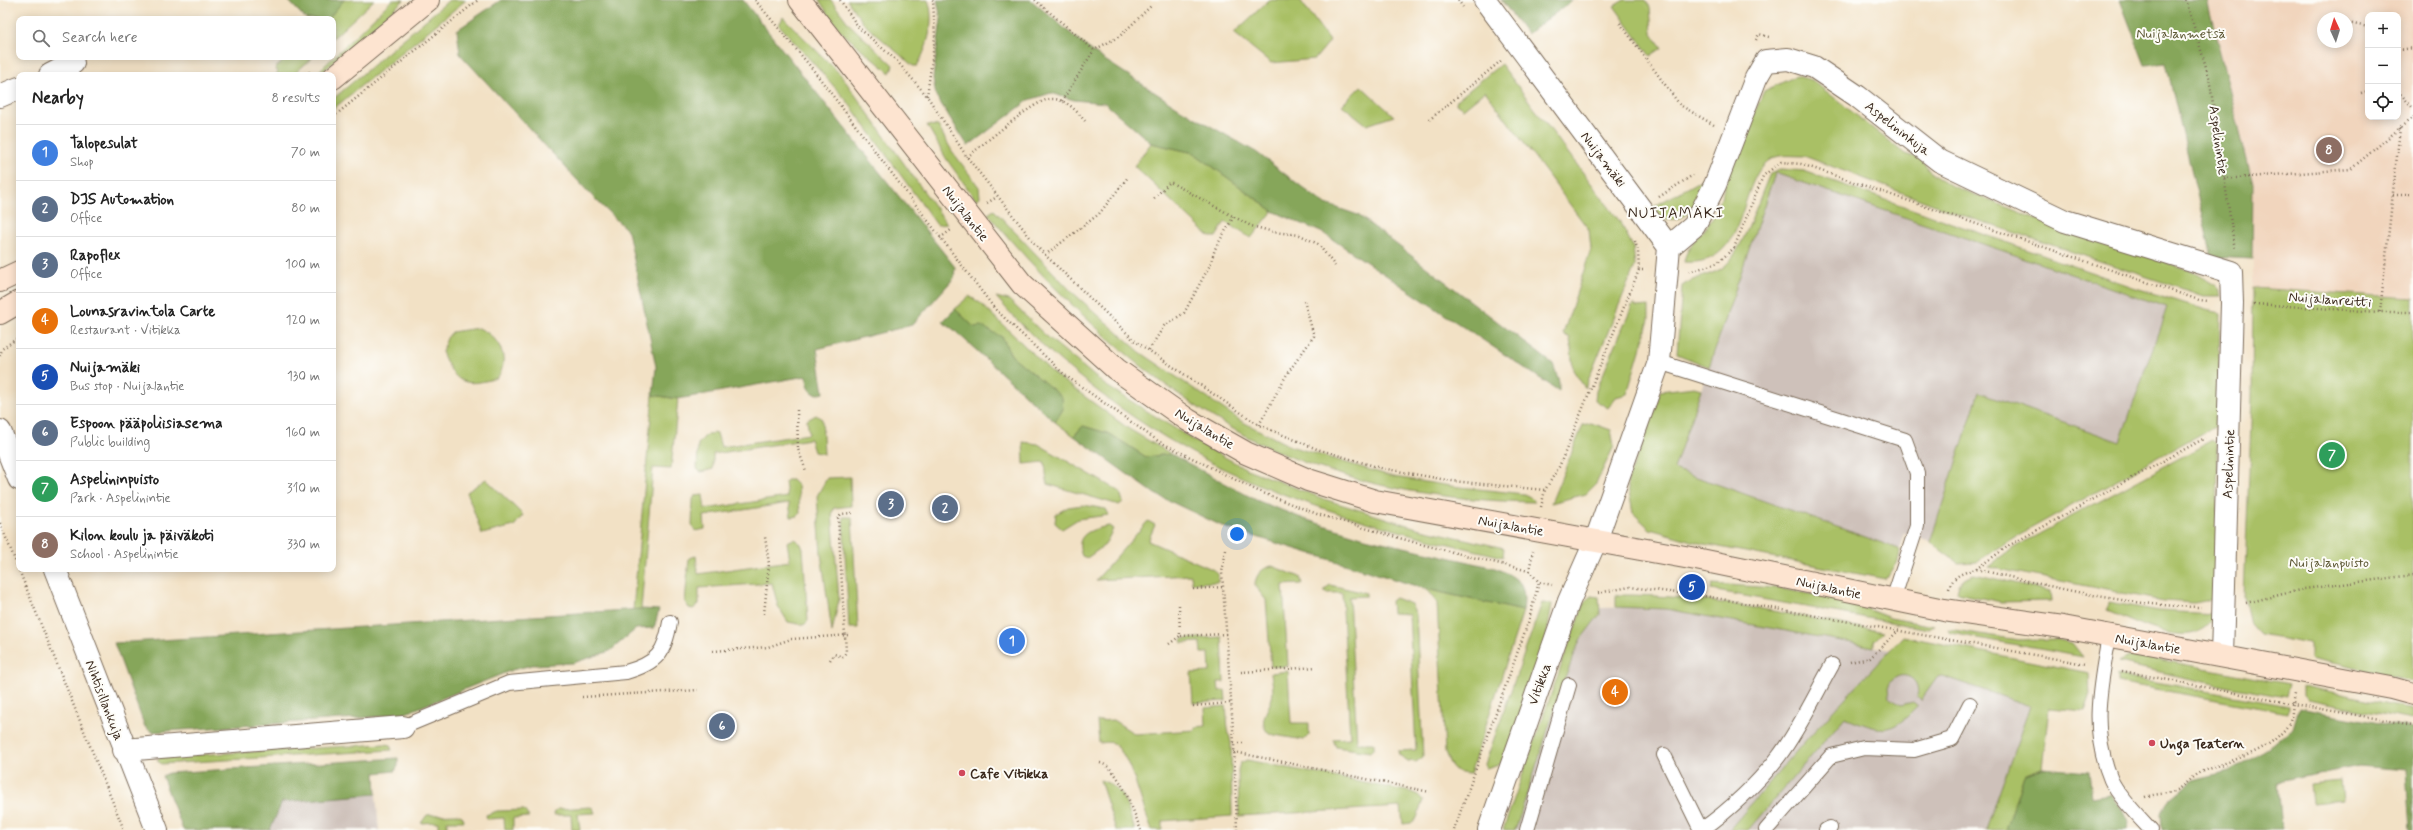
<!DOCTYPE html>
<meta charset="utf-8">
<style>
:root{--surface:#fff;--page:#f2f2f2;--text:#222;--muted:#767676;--line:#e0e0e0;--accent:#d1495b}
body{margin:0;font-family:Mynerve,sans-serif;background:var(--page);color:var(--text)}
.controls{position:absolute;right:12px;top:12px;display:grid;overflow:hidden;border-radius:8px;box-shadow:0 2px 10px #0003}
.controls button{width:36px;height:36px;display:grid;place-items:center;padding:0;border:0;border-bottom:1px solid var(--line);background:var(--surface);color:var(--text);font:20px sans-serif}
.compass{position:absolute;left:2317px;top:12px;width:36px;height:36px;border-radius:50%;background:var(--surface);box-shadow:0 2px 10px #0003;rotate:356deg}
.you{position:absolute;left:1237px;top:534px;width:14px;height:14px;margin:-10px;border:3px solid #fff;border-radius:50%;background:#1a73e8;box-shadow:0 0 0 6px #1a73e833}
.badge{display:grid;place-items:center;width:26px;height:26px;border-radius:50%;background:var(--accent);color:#fff;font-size:13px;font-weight:700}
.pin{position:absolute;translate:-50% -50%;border:2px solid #fff;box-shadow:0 1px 4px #0006}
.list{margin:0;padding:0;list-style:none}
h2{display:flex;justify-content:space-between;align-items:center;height:52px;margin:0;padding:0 16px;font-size:17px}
h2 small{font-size:13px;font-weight:400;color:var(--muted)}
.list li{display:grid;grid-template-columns:26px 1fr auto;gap:12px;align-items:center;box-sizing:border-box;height:56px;padding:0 16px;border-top:1px solid var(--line)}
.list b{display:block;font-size:15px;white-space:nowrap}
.list p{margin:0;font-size:13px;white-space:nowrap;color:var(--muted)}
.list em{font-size:13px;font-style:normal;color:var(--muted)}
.icon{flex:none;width:22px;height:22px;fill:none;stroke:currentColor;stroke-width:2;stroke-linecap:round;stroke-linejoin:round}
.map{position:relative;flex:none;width:2413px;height:830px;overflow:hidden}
.search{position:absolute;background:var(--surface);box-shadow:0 2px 10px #0003;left:16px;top:16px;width:320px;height:44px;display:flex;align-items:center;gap:10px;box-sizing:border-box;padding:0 14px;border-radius:8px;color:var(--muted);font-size:15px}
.panel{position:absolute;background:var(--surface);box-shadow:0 2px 10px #0003;left:16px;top:72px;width:320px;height:500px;border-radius:8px}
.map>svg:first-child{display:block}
.built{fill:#f1d5bd;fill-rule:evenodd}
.industrial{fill:#cec1ba}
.green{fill:#a9c065;stroke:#727542}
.forest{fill:#86a65a;stroke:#60683c}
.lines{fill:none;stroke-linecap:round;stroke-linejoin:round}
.lane-casing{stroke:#7b6a58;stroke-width:16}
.street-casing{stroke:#7b6a58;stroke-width:24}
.secondary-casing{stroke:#7b6a58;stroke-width:24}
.path{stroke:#7b6a58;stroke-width:2.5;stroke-dasharray:1 3;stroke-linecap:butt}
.lane{stroke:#fff;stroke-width:14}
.street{stroke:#fff;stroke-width:22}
.secondary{stroke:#fde4d0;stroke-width:22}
.path-bridge{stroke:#7b6a58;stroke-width:2.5;stroke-dasharray:1 3;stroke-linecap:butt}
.poi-dot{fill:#d1495b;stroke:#fdfcf7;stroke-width:1.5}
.labels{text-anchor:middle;stroke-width:4;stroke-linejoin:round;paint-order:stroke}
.park-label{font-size:14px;fill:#5c5733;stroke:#fdfcf7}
.street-label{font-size:14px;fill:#3b2a1e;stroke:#fdfcf7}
.poi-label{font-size:14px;font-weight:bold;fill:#3b2a1e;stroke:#fdfcf7;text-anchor:start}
.neighbourhood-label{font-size:15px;letter-spacing:1px;fill:#3b2a1e;stroke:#fdfcf7}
</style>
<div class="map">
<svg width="2413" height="830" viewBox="0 0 2413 830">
<rect width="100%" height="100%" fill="#fdfcf7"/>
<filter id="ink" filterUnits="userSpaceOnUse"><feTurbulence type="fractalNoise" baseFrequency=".025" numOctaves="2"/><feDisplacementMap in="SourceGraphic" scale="8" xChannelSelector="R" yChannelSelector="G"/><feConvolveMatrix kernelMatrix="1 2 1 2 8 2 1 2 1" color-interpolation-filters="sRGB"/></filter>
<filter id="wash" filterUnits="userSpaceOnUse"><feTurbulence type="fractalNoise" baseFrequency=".012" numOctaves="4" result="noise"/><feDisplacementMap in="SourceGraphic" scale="16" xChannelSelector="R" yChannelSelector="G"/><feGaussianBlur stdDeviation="0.9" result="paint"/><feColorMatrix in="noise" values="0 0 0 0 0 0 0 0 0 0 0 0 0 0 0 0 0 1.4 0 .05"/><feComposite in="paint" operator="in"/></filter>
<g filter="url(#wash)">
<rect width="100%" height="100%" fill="#f2e1c5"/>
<path class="built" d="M2207,0H2413V298L2253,288V184ZM2368,15H2398V117H2368ZM2323,18H2347V42H2323Z"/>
<path class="industrial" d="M1775,173L2168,307L2120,442L1979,392L1930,542L1904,533L1899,549L1674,469Z
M1641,607L1666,609L1891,650L2056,677L2006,830H1509L1582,620L1601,608Z
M376,794L379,830H270L282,802Z"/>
<path class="green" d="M288,0H374L333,38V19H306Z
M392,0H404L319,75H315Z
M449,0H466L333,109V99Z
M819,0H831L849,24L893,65L890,73L840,31Z
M847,0H928C936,20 927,49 917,66H913L863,23Z
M1269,0H1300L1330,41L1315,59L1271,63L1234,33Z
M1624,0H1645L1650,7L1652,33L1662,48L1650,56L1614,6Z
M783,17L841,75L947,224L937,225L847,101L779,25Z
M288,57H313L293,75H275L278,72L275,68Z
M1501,64L1621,223L1633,247L1635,266L1585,388L1573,370L1570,338L1563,334L1591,249L1589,230L1485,91L1463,109L1456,104L1457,100Z
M1796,76L1812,80L1905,154L1921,159L1933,175L1950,185L2060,228L2189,270L2217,286L2221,296H2204L1959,214L1804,156C1796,156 1786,155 1779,156C1733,167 1756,268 1684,262C1687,242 1706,232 1715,214C1722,199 1725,182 1731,167C1741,142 1753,116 1764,91Z
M1361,86L1394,116L1367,125L1342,105Z
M927,125L938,126L952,151L979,187L980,197L976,200L947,160Z
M1151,143L1194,153L1273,211L1251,238L1225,222L1216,237H1210L1134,166Z
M1782,169L1804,171L2133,287L2206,310L2220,313L2218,424L2021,534L1976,562L1958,563L1930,542L1979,392L2120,442L2167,307L1775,173L1709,367L1677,354L1682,286C1694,277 1709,276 1721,269C1743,255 1758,198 1770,174Z
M1708,176C1695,201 1693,224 1660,219L1653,207Z
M994,210L1072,292L1140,352L1241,421L1290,446L1394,477L1451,486L1524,494L1530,497L1535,502C1450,501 1364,488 1286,455C1173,408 1066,307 988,214Z
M2253,288L2413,298V681L2310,658V644L2260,635L2250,624L2244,597L2252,397Z
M969,296L979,302L1054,374L1129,429L1171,454L1146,457L1110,434L1083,426L1074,436L1055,422L1063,409L1033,374L1011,355L1002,337L974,327L955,309Z
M996,297L1009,300L1044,334L1105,385L1200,444L1247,469L1324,499L1417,528L1504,548L1503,557C1410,535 1313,511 1226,470C1143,431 1056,366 996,297Z
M1633,304L1637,307L1649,306V320L1627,394L1616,397L1608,408L1595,400L1596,391Z
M478,328C498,335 512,359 497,378C463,388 455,383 442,352L447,338L452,332Z
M1694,387L1701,389L1674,469L1899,549C1899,561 1893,571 1885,579L1699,543L1650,529L1633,513L1627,482L1655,412L1660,391Z
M653,395L678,399L671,469L653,468L641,609L633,610Z
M816,415L822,419L824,454L814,452L810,439L713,454V469L701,472L697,469L698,444L707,434L717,433L721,447L809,434L807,420Z
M1591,423L1611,430L1614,446L1596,484L1586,494L1551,503L1583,425Z
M2213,440L2216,441L2218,444L2216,599L2194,603L2164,601L1988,567L2015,547Z
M1023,442L1038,444L1120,492L1123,502L1119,505L1047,484L1045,462L1024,464Z
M850,477L851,506L834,508L832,513L839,599L832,632L821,554L817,496L827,478Z
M486,479L523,515L514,526L482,534L467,492Z
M787,480H792L798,486L800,513L798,516L791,517L789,503L704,516L705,529L696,531L692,526L693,499L695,496L703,495L705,509L787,497L785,482Z
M1083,505L1106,509L1109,515L1078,519L1062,529L1055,523L1056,514L1068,507Z
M843,517H852L858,628H849Z
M1148,521L1155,525L1148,541L1212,569L1218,574V582L1192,583L1191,575L1096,580Z
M1109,526L1113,529L1105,545L1087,558L1082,556C1073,534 1092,529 1109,526Z
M794,539L801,544L803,549L808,621L804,625L788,622L778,606L772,583L699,588V604L693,609L689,608L685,602L689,558L696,556L698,574L790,561L787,542Z
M1272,566L1300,577L1302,584L1283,585L1288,666L1271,667L1266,600L1255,586C1255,576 1261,568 1272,566Z
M1974,574L2050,591L2051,601L2001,602L1957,593C1959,581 1963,577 1974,574Z
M1712,584L1776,588L1844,600L1890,618L1934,626L1929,629L1711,590Z
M1330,585L1366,593V596L1349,597L1357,743H1374V748L1370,752L1336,747L1333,739L1350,738L1342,593H1325V589Z
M1426,589L1523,611L1470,774C1454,774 1450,766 1445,752L1437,603Z
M1616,595C1704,594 1797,616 1883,632L1874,641V647L1666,609L1616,607Z
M1591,596L1599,597L1600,614L1580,640L1564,681L1515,830H1503L1572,635L1585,601Z
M1395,598L1411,604L1416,614L1423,757L1416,762L1408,761L1399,755L1398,751L1416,750L1409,614L1392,613L1391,601Z
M2108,602L2159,611L2215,614C2196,656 2137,622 2107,610Z
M1542,603L1552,604L1545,645L1507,755L1499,765L1486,769L1485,764Z
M1948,629L2018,640L2055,639L2072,643L2083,657L1951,633Z
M1903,636L2089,673L2090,697L2085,711L2049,708L2042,768L2024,775L2006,830H1986L2030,706L1939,675L1921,700L1917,696C1922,677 1898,667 1889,685L1890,698L1901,705L1913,702L1918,706C1889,737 1881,731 1845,717L1748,830H1729L1806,740Z
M1222,637L1224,682H1218L1219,691L1225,690L1226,701L1193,703L1191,673L1210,672L1209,653H1201L1200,642L1182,643L1181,639Z
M2135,655L2289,684L2286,697L2223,686L2119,663Z
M1288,671L1291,723H1309V736L1303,740L1269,734C1257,721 1268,712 1272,698C1274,691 1272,680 1271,673Z
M2117,675L2289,706L2288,713L2117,682Z
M2303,686L2413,709V720L2307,700L2303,696Z
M1226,706L1228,729L1231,743L1232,816L1162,821V830H1152C1143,811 1131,755 1114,744C1110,741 1103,743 1099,743L1097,721L1113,720L1135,734L1195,730V727L1206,726L1205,708Z
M385,744L390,745L392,750L161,764L157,760L160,757Z
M1247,760L1411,792L1418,795L1423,800L1417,818L1411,823L1403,824L1401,807L1239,816L1238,770L1240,763Z
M1100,780C1125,787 1127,809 1135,830H1116Z
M2341,781L2343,800L2312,803L2310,784Z
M590,807L593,808L595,813L578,814L580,830H572L571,815H554L555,811L558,809Z
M524,810L529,817L513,818V830H505L504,818L487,819L486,815L497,811Z
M457,814L462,816L464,821H447V830H438V822L421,823L427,815Z"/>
<path class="forest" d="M288,0H344L328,19H306Z
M501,0H743L955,267L954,278L912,325L817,349L824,393C810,397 809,388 806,376L678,399L653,395L656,367L628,231L593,197L460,54L457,30Z
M937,0H1031L1094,53L1182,110L1256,152L1323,203L1358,215L1553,364L1559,381V391L1323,233L1273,211L1194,153L1151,143L1105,103L1074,100L1051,93L1029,100L968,146L936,96L933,78L941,19Z
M1501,0H1573L1527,34Z
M2120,0H2207L2253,184L2252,259L2212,257L2166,63L2145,65Z
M955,309L974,327L981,326L1002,337L1011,355L1062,397L1063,409L1055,422L953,329L942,322Z
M1083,426L1110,434L1146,457L1171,454L1256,500L1304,519L1365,538L1495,568C1519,578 1527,584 1523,611L1426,589L1224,527L1155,494L1074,436Z
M641,609L659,610L654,628L636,629L610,651L573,663L532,665L512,670L401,715L152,732L145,727L114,643Z
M2299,708L2413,729V830H2410L2406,770L2359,766L2278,782L2282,830H2162L2161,812L2170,799L2193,780L2229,771L2273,745L2293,728Z
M398,758V766L395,771L375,773L376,794L282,802L270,830H183L162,776L169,773Z
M2042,768L2089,772L2092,797L2111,794L2119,804L2129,824L2127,830H2006L2024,775Z"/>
</g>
<g filter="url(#ink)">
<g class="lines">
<g class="lane-casing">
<path id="lane" d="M1659,362L1905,440L1917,473V526L1893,600
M2109,636C2100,687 2090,730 2111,780C2118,796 2139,817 2151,830
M403,727L509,683L626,672C657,663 665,653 670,622
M1664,755L1701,830C1728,812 1760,781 1779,756C1800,728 1815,695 1832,665
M1527,830L1569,685
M1766,830L1831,756L1864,748L1914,750L1952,739L1970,704
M1826,830L1830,828"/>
</g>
<g class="street-casing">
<path id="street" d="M1485,0L1669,247L1659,362L1596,540L1569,601L1489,830
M50,75L73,63
M0,96L19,88
M1669,247L1694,226L1715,185L1756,78L1766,61L1788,59L1814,67L1857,96L1940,161L2065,221L2231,272L2232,303L2222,656
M0,431L19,479
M55,569L157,830
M124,750L403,727"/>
</g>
<g class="secondary-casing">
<path id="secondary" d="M800,0L1022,284L1116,369L1188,420L1246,453L1308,480L1375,501L1696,559L1944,610L2063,627L2391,688L2413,694
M333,78L428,0
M0,281L19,272
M0,313L19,302"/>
</g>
<path class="path" d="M755,0L811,67L995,309L1066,376L1158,441L1258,491L1317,514L1420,544L1529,571L1539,582L1552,585
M840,0L859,28L896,60L927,96L967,157L1040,250L1135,341L1259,425L1317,449L1381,468L1452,481L1545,490
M1035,0L1094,50L1120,36L1151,6
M1458,0L1463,7
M2186,0L2209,77L2235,250
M1620,23L1680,105L1714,125
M2348,23L2368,27
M1756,40L1759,34L1769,37
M2398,50L2413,48
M306,75L312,70
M2398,91L2413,108
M2361,93L2368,91
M927,96L935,37L933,0
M1062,101L1094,50
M333,117L478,0
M1429,120L1502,60
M967,157C982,146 1034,100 1050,99C1065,98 1076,110 1085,121
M2224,179L2351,169L2413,117
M2393,195H2413
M1659,197L1693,175
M1154,198L1170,182L1251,226L1274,232L1300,235L1318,244L1335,266
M987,203L997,197
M940,238L951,230
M1635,241L1638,251L1639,270
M1045,255L1099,214L1128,177
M1689,272L1717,263L1734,248L1763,176L1781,162L1801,164L2199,300L2209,301
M2254,304L2380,312H2413
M2380,312L2400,128
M1149,350L1164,326L1184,313L1210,265L1215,249L1234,216
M0,356L2,349L19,337
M797,410L798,449L806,471
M1259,425L1287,374L1314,336L1304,301
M1541,507L1545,490L1559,467L1639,270H1644
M0,523L124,830
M1226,550L1222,572L1234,743L1237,830
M1976,569L2010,545L2205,438
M1529,571L1533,551
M1193,589L1223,587
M1949,589C1953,575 1963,573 1976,569C2049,586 2125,606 2201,607
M1598,593L1630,587L1710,597L2085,664
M2246,603L2304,589L2413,575
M1179,605L1180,636L1226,634
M764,614L769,564L765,537
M1169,644L1180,636
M713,651L768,647L791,639
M830,660L834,654L843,657L846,652L838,518L841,514L852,513
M1850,662L1870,658L1898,631
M2122,671L2293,704L2295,693
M1241,672L1316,667
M582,697L698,690
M1193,706L1230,703
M1234,743H1245
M1234,752L1430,792
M1100,763C1120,767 1133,812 1141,830
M2145,797C2157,793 2167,795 2178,789C2187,783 2193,775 2203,771C2233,759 2269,753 2288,725C2292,720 2292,710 2293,704L2413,725
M1454,830L1528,623L1539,582"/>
<use href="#lane" class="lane"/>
<use href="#street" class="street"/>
<use href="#secondary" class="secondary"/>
<path class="path-bridge" d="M791,639L849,635"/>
</g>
</g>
<g class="poi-dot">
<circle cx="2152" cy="743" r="4"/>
<circle cx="962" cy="773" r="4"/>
</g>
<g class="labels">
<g class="park-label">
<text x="2181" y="38">Nuijalanmetsä</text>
<text x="2329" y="567">Nuijalanpuisto</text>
</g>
<g class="street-label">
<text transform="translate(1898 128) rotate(38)" y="5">Aspelininkuja</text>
<text transform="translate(2219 140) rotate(82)" y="5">Aspelinintie</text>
<text transform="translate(1604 159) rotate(53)" y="5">Nuijamäki</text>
<text transform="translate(966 213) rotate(52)" y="5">Nuijalantie</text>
<text transform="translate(2330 299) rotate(4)" y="5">Nuijalanreitti</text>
<text transform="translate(1205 428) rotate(31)" y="5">Nuijalantie</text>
<text transform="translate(2228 464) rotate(-88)" y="5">Aspelinintie</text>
<text transform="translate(1511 525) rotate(10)" y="5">Nuijalantie</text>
<text transform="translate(1829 587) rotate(12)" y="5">Nuijalantie</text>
<text transform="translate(2148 643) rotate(10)" y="5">Nuijalantie</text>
<text transform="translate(1539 684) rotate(-70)" y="5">Vitikka</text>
<text transform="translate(105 700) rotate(69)" y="5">Nihtisillankuja</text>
</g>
<g class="poi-label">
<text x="2160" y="748">Unga Teatern</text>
<text x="970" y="778">Cafe Vitikka</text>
</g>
<g class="neighbourhood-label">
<text x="1676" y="218">NUIJAMÄKI</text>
</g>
</g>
</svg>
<div class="controls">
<button>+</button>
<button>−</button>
<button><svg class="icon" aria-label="locate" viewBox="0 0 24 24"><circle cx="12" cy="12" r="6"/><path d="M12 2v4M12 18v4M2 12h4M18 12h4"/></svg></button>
</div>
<svg class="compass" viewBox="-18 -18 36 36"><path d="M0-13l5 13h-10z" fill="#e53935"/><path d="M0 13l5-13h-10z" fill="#767676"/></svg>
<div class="you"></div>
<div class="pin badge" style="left:1012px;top:641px;background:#3f7fe0">1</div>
<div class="pin badge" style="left:945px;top:508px;background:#5c6f8a">2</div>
<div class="pin badge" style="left:891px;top:504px;background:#5c6f8a">3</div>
<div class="pin badge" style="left:1615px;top:692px;background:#e8710a">4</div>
<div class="pin badge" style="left:1692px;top:587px;background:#1a4fb4">5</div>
<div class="pin badge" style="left:722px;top:726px;background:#5c6f8a">6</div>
<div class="pin badge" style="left:2332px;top:455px;background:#2e9e5b">7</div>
<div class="pin badge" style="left:2329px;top:150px;background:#8d6e63">8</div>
<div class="search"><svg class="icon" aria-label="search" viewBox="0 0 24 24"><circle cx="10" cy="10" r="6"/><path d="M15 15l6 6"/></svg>Search here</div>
<section class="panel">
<h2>Nearby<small>8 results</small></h2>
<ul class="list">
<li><span class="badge" style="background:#3f7fe0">1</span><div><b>Talopesulat</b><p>Shop</p></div><em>70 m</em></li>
<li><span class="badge" style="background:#5c6f8a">2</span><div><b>DJS Automation</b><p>Office</p></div><em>80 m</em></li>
<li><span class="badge" style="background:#5c6f8a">3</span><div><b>Rapoflex</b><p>Office</p></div><em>100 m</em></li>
<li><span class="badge" style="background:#e8710a">4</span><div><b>Lounasravintola Carte</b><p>Restaurant · Vitikka</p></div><em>120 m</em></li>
<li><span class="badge" style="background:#1a4fb4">5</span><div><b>Nuijamäki</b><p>Bus stop · Nuijalantie</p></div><em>130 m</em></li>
<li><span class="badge" style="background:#5c6f8a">6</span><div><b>Espoon pääpoliisiasema</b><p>Public building</p></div><em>160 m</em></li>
<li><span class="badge" style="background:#2e9e5b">7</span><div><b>Aspelininpuisto</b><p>Park · Aspelinintie</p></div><em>310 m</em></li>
<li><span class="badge" style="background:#8d6e63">8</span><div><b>Kilon koulu ja päiväkoti</b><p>School · Aspelinintie</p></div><em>330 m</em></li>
</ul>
</section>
</div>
